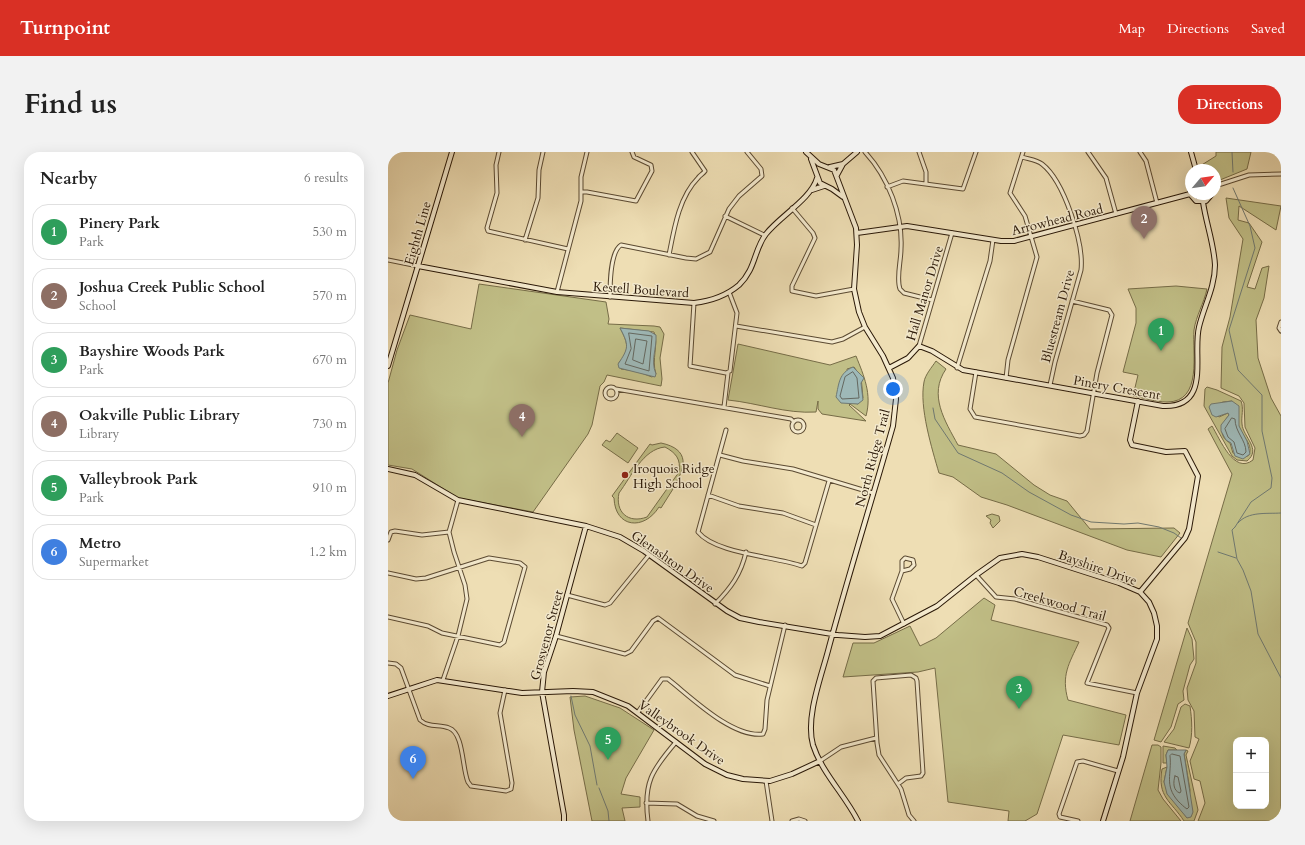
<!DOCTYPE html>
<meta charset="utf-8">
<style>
:root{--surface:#fff;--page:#f2f2f2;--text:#222;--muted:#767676;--line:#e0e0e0;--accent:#d93025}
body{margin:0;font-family:Cardo,serif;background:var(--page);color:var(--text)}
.controls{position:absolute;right:12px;bottom:12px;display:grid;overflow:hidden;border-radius:8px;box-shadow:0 4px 16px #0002}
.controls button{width:36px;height:36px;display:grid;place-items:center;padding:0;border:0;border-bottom:1px solid var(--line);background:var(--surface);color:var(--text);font:20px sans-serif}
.compass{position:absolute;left:797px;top:12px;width:36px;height:36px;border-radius:50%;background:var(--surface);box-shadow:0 4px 16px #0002;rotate:61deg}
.you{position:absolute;left:505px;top:237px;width:14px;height:14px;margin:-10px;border:3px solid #fff;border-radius:50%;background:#1a73e8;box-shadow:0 0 0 6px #1a73e833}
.badge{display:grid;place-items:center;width:26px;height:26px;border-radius:50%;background:var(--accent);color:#fff;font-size:13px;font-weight:700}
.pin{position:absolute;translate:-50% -33px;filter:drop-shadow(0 1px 2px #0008)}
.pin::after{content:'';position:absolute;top:21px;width:14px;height:12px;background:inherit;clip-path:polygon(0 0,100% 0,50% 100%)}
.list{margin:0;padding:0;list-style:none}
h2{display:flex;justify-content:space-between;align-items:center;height:52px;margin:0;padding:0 16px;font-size:17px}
h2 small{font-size:13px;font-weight:400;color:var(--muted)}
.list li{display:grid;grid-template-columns:26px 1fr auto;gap:12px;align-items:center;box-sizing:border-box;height:56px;margin:0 8px 8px;padding:0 8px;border:1px solid var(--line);border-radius:16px}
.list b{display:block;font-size:15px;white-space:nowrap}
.list p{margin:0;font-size:13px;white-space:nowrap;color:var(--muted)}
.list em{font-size:13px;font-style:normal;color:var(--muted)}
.map{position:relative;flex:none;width:893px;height:669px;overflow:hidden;border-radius:16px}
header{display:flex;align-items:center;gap:24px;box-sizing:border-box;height:56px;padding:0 20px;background:var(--accent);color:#fff}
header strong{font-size:19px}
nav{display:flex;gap:22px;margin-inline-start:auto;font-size:14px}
.intro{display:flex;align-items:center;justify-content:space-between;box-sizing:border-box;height:96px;padding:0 24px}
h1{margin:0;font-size:28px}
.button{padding:10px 18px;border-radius:16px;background:var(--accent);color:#fff;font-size:14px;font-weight:700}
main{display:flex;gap:24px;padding:0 24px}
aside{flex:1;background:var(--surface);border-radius:16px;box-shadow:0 4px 16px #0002}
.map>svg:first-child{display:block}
.green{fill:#c1bf87;stroke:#766c47;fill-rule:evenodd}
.water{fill:#9eb9b8;stroke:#707971}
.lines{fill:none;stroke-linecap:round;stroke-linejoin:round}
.shore{stroke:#646860;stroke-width:1}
.stream{stroke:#707971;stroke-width:1}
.street-casing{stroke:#5b4a32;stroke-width:5}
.secondary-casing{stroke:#2a1807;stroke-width:6}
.street{stroke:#f4eace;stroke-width:3}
.secondary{stroke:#f4eace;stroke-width:4}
.poi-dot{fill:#8f2418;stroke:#f4eace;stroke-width:1.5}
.labels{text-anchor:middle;stroke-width:3;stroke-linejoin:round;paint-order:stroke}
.street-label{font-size:13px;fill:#2a1807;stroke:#f4eace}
.poi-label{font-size:13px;fill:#2a1807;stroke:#f4eace;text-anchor:start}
</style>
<header>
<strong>Turnpoint</strong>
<nav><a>Map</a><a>Directions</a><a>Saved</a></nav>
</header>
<div class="intro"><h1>Find us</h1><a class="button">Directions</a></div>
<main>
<aside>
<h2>Nearby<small>6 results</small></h2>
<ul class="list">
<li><span class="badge" style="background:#2e9e5b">1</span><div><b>Pinery Park</b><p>Park</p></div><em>530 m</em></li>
<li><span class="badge" style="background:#8d6e63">2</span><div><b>Joshua Creek Public School</b><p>School</p></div><em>570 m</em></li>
<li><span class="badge" style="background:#2e9e5b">3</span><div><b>Bayshire Woods Park</b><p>Park</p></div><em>670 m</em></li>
<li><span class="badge" style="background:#8d6e63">4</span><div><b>Oakville Public Library</b><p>Library</p></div><em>730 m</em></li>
<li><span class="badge" style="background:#2e9e5b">5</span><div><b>Valleybrook Park</b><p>Park</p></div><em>910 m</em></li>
<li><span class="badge" style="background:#3f7fe0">6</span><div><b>Metro</b><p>Supermarket</p></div><em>1.2 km</em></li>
</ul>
</aside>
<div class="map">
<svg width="893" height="669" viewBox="0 0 893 669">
<rect width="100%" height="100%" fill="#eedeb4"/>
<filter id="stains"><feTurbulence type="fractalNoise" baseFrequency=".005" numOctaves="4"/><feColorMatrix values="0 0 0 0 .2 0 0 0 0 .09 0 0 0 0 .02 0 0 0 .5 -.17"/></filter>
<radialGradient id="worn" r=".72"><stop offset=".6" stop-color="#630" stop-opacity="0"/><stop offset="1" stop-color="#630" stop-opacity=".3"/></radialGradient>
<path class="green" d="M828,0H863L859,17L827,30V18H813L812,14L828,4Z
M838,46L893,54L888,78L851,54L850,68L861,71L874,90L859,135L867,137L874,116L881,114L876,146L868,168L870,206L883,246L893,264V669H810L817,651L812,629L806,627L802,609L811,587L807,585L806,559L800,548L799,536L808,511V490L800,471L844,322L820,277L824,274C832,287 846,323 865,308L867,296L857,275L856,251L851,244L833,236L834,195L842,165L855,87L841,66ZM848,588H878V654H848Z
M91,132L218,150L221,167L220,172L266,174L272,175L276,182L272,206L274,227L273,234L219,223L216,230L212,234L204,273L200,282L145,360L70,346L24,317L0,313V231L9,198L22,163L83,177ZM232,176L266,180C271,193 263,207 268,222L264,225L248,219L233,217L231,210C243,199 239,189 232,176Z
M788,134L819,137C816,151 808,164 806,178C804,201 815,250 779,250C768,250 756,246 745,244L750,223L735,220L748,171V156L740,137Z
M350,192L442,213L468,204C476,224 484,242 478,264L462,252L461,253L478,269L434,262L430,257V249L428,260C398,262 370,251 340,248ZM466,215L473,225L475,246L470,252L463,250L459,217Z
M548,209L558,217C540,243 557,269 570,293L608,302L646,333L662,343L679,349L702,377L786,376L792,381L773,405L739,398L619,353L593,345L565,325L551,321C544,297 531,255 536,230C537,223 544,215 548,209Z
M819,235L829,238L853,249C856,257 853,264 854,272C855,285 874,297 859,309L849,308L844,304L816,254L817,237ZM844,249C847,258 849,266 851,275C854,284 867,294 860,304L845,301L842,291C830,284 833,273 841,263L840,261L831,265L821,256L835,250Z
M229,281L250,296L240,311L214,293L218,288L222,290Z
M273,291C302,297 299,316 284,336L285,337L273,356L271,355C256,379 227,376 226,346L224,344L262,292L264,293ZM277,295C288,301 293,307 291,320L259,365C240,372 227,360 231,341C243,325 255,297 277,295Z
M604,362L611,364L612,369L605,376L602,371L603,368L598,364Z
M596,446L607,453L603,468L691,490C681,512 673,523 680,548L738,563L731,593L675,583L649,662L637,669H620L621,659L560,650L547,516L530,520L455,525L465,491H486L522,474L532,494L548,486Z
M799,476L804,487L806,507L802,513L795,539L796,548L790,552L783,575L773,590L766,588Z
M197,544L232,556L266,578L238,626L233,642L252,645V655L234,656L237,669H204L186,578L182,545Z
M797,552L802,554C804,568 805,583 801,596L776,590L786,577L793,555Z
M764,593H770L773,595V611L770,638L775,647L793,669H742Z
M775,594L787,596L789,598H780L778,603L779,611H775Z
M798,598L800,599L798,603L810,658L806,669H796C783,649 769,645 774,617L779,615L776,630L799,666L802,638L796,602Z"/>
<path class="water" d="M232,176L261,179L268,183C269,197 262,208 268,222L267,225L231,216L230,212C241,196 241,193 232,176Z
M465,215L476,226L473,231L475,248L470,252L453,251L448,245C451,231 451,221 465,215Z
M844,249L851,254V274L859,289L862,302L855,307L847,304L843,291L838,288L833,279V273L841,263L840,261L828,265L824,263L821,255L823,252Z
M780,598H798L796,602L805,660L803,665L799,666L779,642L776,630L779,615L778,603Z"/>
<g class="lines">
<path class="shore" d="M241,181L264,184L261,219L237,212L243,197Z
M248,187L259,189L255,212L245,208Z
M465,220L469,226L471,246L454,247L452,244L457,225Z
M844,266L847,267C847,280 858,288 858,300L855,303L849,301L846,290L840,285L837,277Z
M784,602L792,604L801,655L799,657C796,655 793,652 790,649C776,633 784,622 782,604Z
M787,624L790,625L793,639L792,641C785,639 785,630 787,624Z"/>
<path class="stream" d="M844,0L845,20
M845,36L862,74L867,96L841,178L850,218L874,243V279L884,326L883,336L863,350L847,375
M545,256L547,267L570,301L614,321L641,340L683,363L703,370L736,372L750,371L771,375L786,381L793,386
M850,371C860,359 879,362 893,361
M847,375L844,378L849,407L855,418L863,439L870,482L893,526
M830,400L848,406
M183,544L187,563L202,594L209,633
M211,636L220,659L221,669"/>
<g class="street-casing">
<path id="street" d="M111,0L108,13L109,41L99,76L100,79L180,97
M477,0C500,25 515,63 513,97C513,109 508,126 512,137L516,141L544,148
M531,0L538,20V31
M700,0L718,26L728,62
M752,0L758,9L769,51
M634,5C640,7 649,8 654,12C676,29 696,91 693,118L667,210L662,233
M827,34L861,23L893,22
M499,35L515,29L575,37L588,0
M194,40H199L248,49L264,19L263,13L246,5L244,0
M404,56L425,81L427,86L404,134V139L428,144L466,137
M337,64L376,83
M137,88L150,46L151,18L155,0
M281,103C286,77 291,45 310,26C312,23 315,22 317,19L304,0
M0,108L30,114
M169,140L193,49V25L199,0
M222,145C222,132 222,100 233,93L298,106L308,107L322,100L341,57L351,44L374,24L373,17L359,0
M306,151L302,214L338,221L342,219L349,161L341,140
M893,170L891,176L893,179
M348,174L444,190L455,187L477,175
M531,194L564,81
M569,216L602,109L605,88
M588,220L582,257L587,265L692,284L696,283L699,279L709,221L724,163L721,158L684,149
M618,226L620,208L649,105L637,64L622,41L635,0
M217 241a6 6 0 1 1 12 0a6 6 0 1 1-12 0Z
M228,237L403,267L406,270
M336,255L340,221
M404 274a6 6 0 1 1 12 0a6 6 0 1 1-12 0Z
M338,278L310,380C328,402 386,404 414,414L417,411L441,329
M332,303L355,309L405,317L485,341
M320,343L351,354L395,361L428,373
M0,388L3,380L7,379L34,383L61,380
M517,406L525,408L526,413L522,417L514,419V409Z
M514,419L504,447L516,472
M0,421L28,427L38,426L101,406L132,411L137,415L116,490L112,493L54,481L40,474L0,465
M588,423L608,445L627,447L719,473L721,476L699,531L749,541
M179,443L217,453L222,451L261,403
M327,452C343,436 353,422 358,400
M168,484L237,502L243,499L265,469L270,466L347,523L382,534
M0,511L8,512L13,516L32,568C41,576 51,572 61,576C76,581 74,617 80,630L83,634L118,639L123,637L124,631L112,561L117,538
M55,528L70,484L79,447L77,433L66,400L61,380L70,348
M250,560L274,527H280C303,545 344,586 375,582L377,577L379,548L397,473
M432,609L453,595L488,586
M378,629L384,669
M510,632L518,626L533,624L535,621L529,529L528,526L523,523L488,526L485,529L489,591L491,603L513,637L521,663L526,669
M258,651L289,652L309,664L326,669
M260,669C255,631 264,618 288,590
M404,669L411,667L417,669
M690,669L672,665L671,662L689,610L695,609L730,619"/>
</g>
<g class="secondary-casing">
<path id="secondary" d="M418,0L431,12L446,18L468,76L469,93L466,137L471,160L477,175L495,204L505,226L508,247L505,274C484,348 461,421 441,495C434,523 417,565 425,593C434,621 457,643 470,669
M803,0L808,18
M423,7L432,31L444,37L455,45
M442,15L455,12
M449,23L455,12L469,0
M803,32L802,42L808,49H818L824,42
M424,38L436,34
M469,81L519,74L613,89H626L802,42
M30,114L169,140L306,151C323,149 338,144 351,133C368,117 366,97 378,82C392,64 423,47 429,26
M0,214L64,0
M501,216L520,206L531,194L544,199L575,218L775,254C824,256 804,203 811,175C816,154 827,135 827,113C826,92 818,71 815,50
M750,249L742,288L744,293L778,300L797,299L810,324L801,377L797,386L752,440
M0,317L27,323L70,348L198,374L232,385L256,399L339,459L352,466L371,470L450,483L477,485L492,484L549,454L588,423L612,406L634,402L650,405L731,431L752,440L761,450L766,461L769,474V487L749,541L735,605L715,669
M0,544L49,528L134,541L185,539L205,540L240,554L317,612L339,623L355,627L382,629L404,622L432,609
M176,669V663L154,540L156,520L168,484L198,374"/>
</g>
<use href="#street" class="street"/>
<use href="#secondary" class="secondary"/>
</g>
<circle class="poi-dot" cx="237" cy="323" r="4"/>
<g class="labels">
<g class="street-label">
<text transform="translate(669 67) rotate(-14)" y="5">Arrowhead Road</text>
<text transform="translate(29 81) rotate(-74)" y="5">Eighth Line</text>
<text transform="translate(253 137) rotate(4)" y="5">Kestell Boulevard</text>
<text transform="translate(536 141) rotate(-73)" y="5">Hall Manor Drive</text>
<text transform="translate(669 164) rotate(-75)" y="5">Bluestream Drive</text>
<text transform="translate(729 235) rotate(10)" y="5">Pinery Crescent</text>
<text transform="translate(484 306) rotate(-75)" y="5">North Ridge Trail</text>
<text transform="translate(285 409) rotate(35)" y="5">Glenashton Drive</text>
<text transform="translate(710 415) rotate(19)" y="5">Bayshire Drive</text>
<text transform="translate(672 451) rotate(16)" y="5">Creekwood Trail</text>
<text transform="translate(158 483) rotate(-75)" y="5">Grosvenor Street</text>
<text transform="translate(294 580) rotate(35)" y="5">Valleybrook Drive</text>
</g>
<g class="poi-label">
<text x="245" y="321">Iroquois Ridge<tspan x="245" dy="15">High School</tspan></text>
</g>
</g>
<rect width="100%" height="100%" filter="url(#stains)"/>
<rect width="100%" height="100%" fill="url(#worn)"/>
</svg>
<div class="controls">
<button>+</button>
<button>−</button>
</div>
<svg class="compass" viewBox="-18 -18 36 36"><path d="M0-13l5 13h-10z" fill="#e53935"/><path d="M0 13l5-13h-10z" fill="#767676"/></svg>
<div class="you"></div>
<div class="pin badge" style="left:773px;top:199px;background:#2e9e5b">1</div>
<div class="pin badge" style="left:756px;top:87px;background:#8d6e63">2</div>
<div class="pin badge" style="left:631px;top:557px;background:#2e9e5b">3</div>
<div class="pin badge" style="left:134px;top:285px;background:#8d6e63">4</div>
<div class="pin badge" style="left:220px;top:608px;background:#2e9e5b">5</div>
<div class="pin badge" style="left:25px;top:627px;background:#3f7fe0">6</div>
</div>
</main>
